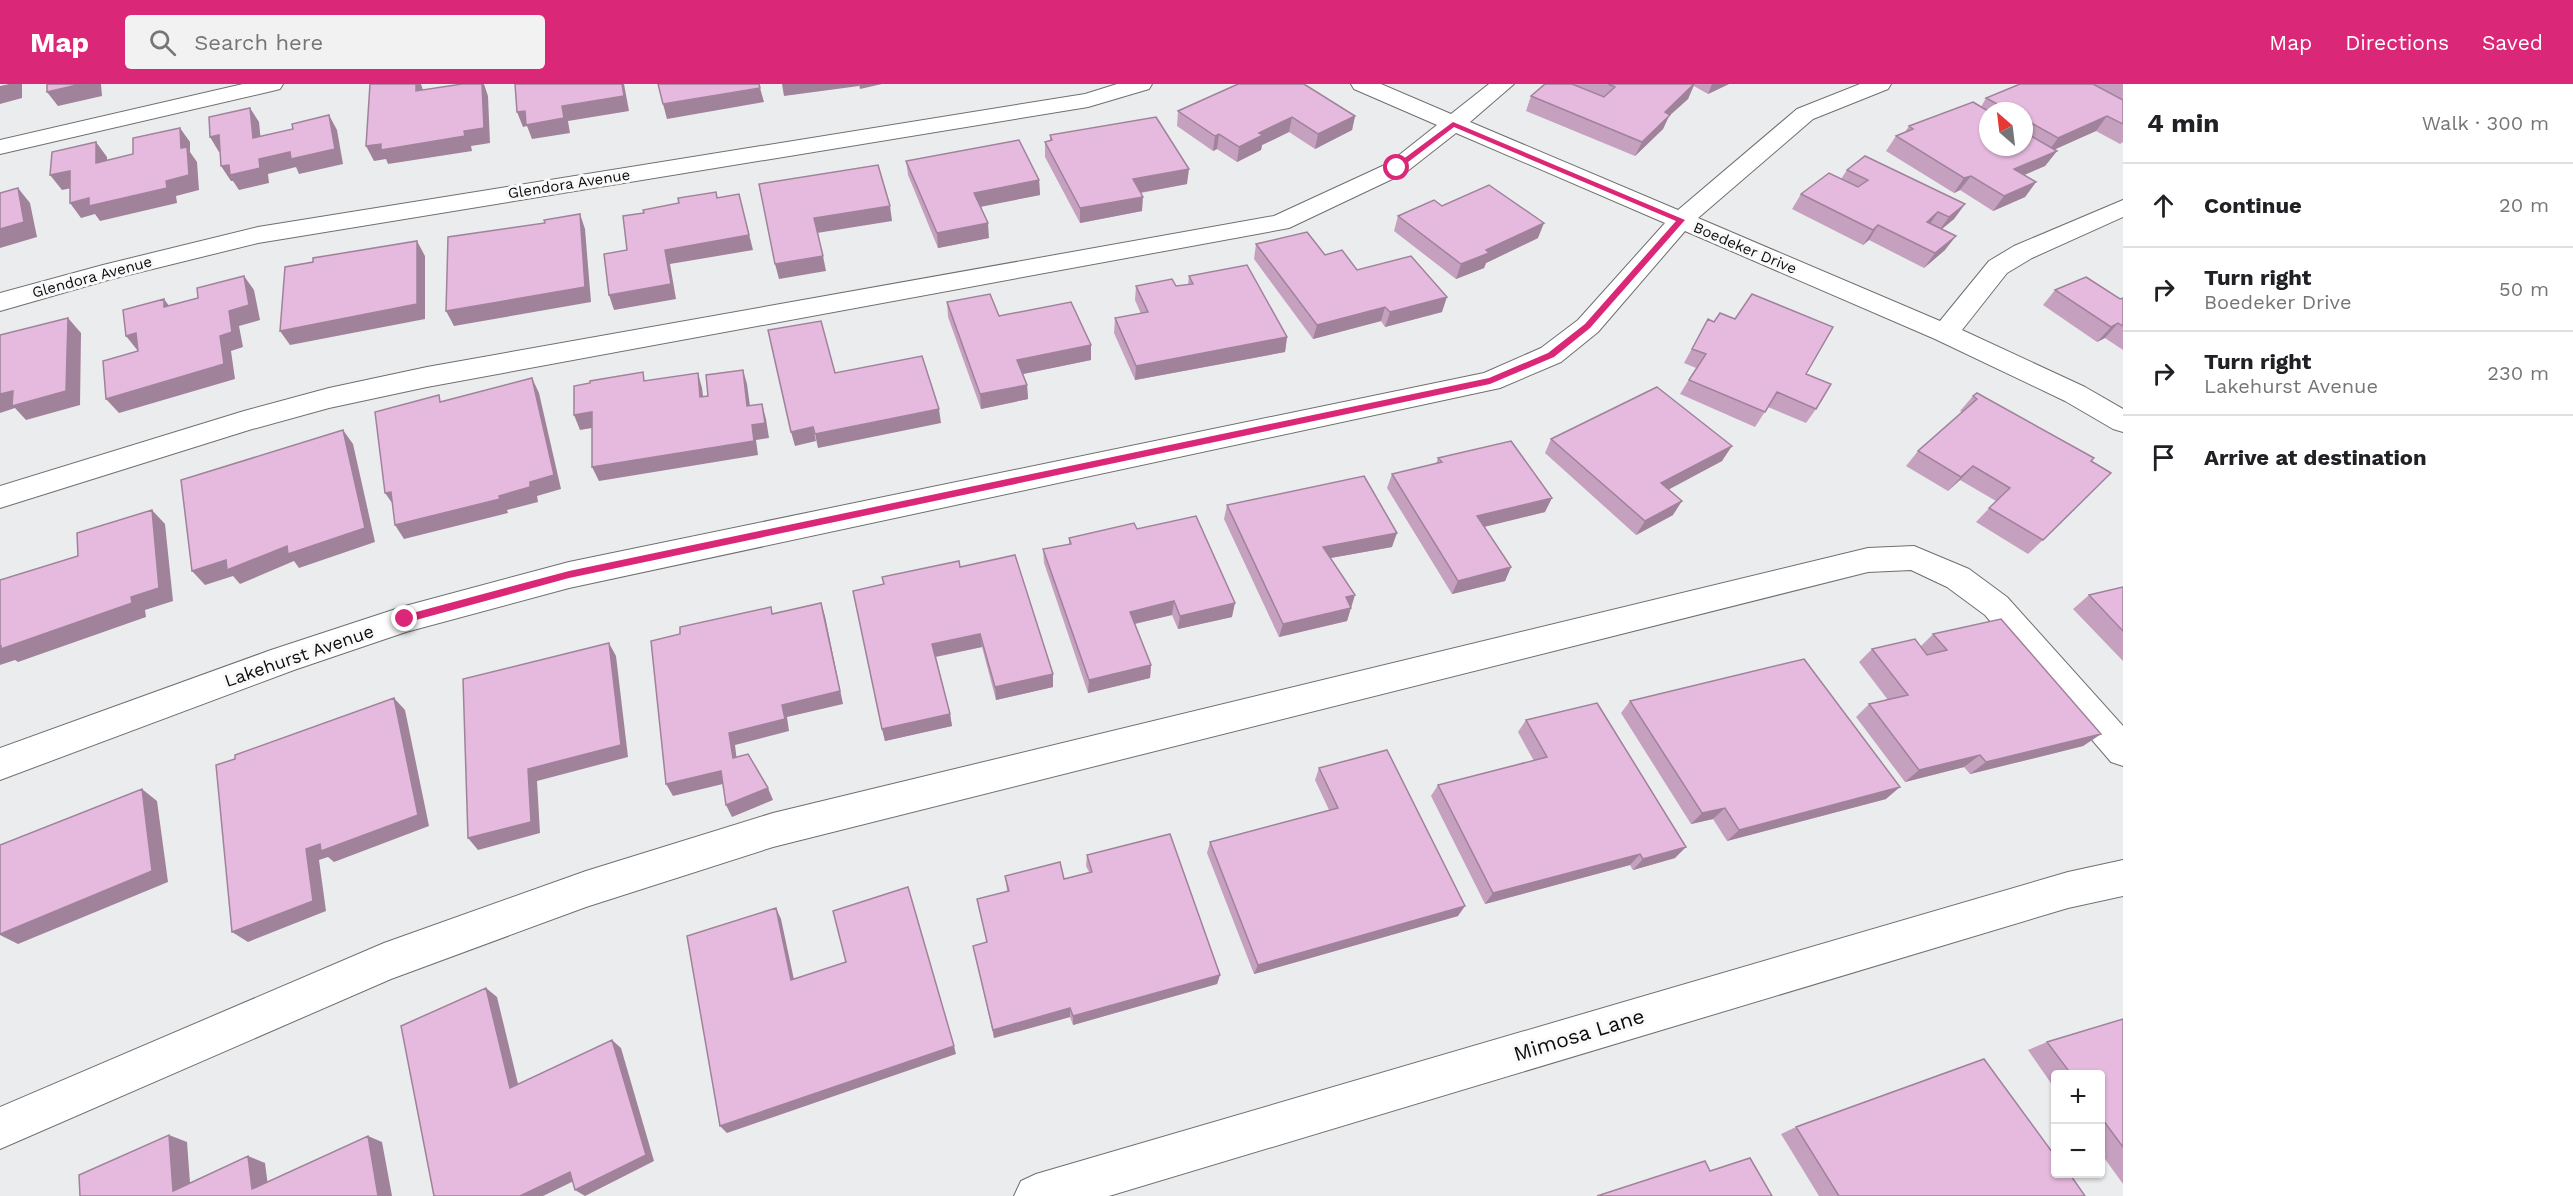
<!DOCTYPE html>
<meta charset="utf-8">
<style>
:root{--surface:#fff;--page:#f2f2f2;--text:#202124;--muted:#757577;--line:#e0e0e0;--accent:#db2777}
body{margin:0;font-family:"Work Sans",sans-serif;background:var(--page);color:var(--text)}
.controls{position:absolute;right:18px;bottom:18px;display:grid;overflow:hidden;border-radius:6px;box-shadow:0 2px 4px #0004}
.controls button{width:54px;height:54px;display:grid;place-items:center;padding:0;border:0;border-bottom:2px solid var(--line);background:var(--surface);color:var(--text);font:30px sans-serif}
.compass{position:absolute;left:1979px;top:18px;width:54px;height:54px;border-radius:50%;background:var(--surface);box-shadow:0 2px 4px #0004;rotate:332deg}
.stop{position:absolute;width:18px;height:18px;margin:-14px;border:4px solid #db2777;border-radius:50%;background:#fff}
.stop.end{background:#db2777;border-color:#fff;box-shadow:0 2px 6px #0008}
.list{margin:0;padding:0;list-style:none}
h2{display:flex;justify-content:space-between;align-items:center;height:78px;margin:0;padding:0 24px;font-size:26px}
h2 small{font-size:20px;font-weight:400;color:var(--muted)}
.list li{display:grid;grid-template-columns:39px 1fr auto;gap:18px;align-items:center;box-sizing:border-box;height:84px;padding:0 24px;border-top:2px solid var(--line)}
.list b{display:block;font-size:22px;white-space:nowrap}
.list p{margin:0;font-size:20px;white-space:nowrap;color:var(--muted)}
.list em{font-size:20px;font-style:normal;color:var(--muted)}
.icon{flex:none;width:33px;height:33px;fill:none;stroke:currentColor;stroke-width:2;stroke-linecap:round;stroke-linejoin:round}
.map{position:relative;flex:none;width:2123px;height:1112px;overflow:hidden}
header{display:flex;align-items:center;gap:36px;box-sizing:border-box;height:84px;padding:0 30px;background:var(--accent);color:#fff}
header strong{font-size:28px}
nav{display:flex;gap:33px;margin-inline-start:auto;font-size:21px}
.search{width:420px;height:54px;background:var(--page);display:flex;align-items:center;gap:15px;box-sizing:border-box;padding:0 21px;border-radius:6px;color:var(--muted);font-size:22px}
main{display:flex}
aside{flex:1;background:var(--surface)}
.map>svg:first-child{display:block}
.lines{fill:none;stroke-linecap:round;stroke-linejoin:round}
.minor-casing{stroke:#6f6f70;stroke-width:2}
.minor{fill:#fff;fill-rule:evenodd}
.wall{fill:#c5a0bf;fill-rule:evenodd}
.shaded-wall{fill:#a0829b}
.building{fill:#e5bade;stroke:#a0829b;stroke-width:1.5}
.route{fill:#db2777}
.labels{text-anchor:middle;stroke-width:6;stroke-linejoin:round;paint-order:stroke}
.far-street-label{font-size:15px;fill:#0c0c0c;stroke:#f9f9fa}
.street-label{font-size:18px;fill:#0c0c0c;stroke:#f9f9fa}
.near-street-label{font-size:21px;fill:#0c0c0c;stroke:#f9f9fa}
</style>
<header>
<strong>Map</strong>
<div class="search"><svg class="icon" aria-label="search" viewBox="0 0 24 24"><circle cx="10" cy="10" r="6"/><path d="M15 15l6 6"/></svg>Search here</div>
<nav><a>Map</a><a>Directions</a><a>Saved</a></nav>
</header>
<main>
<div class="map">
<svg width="2123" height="1112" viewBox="0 0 2123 1112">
<rect width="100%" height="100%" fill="#ebeced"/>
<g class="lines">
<g class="minor-casing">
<path id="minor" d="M243,0H283L280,5L272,7L0,70V56Z
M1117,0H1152L1149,5L1088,23L258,159L108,196L0,227V209L103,181L258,143L1085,10Z
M1351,0H1381L1451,30L1489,0H1514L1470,38L1678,126L1797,25L1860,0H1891L1888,5L1813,35L1698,134L1940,237L1989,177L2014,162L2123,116V133L2032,174L2007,189L1962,246L2085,303L2123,325V348L2113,345L2065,317L1935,255L1685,147L1598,248L1561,278L1500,304L569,504L406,548L294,586L0,696V664L271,566L405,522L569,478L1484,289L1541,264L1578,236L1665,139L1456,49L1405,89L1289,144L427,303L329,324L249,346L0,424V402L244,327L329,304L427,283L1274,132L1389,79L1437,41L1354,5Z
M1914,462L1969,485L2007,513L2123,642V682L2111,678L1985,531L1947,503L1911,486L1868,488L773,763L586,823L391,895L0,1065V1023L384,859L586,787L773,729L1868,464Z
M2123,776V812L2068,824L1109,1112H1014L1021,1097L1036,1090L2068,788Z"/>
</g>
<use href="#minor" class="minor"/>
</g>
<path class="wall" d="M1545,0H1729L1708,10L1694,2L1688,15L1669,32L1663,45L1635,72L1526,27L1531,12Z
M2020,0H2123V58L2120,60L2096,47L2054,65L2057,67L2045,82L2024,91L2036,98L2025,113L1993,127L1960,106L1954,109L1886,67L1896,52L1905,48L1909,42L1981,23L1986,14ZM1988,27H2024V63Z
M1178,27L1355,32L1352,46L1315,65L1289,48L1262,61L1261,66L1237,78L1217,65L1213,67L1177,42Z
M1050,51L1187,100L1141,109L1142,127L1080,139L1045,73V58L1050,57Z
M906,77L1039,96L1040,111L981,122L989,154L938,164L908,91Z
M1847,86L1965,120L1954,135L1942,145L1945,166L1924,184L1869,156L1863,161L1792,125L1801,110L1841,95Z
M1442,122L1538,154L1486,179L1484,184L1456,195L1394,147L1398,132Z
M1256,160L1325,171L1357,186L1442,228L1385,243L1381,237L1313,255L1254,175Z
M1189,192L1287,253L1285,268L1135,296L1114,249L1115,234L1141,230L1135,216L1136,202H1176L1188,201Z
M2055,206L2120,215L2123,214V266L2105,254L2097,258L2043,221Z
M947,218L999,232L1091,276L1023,290L1027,301L1028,315L981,325L948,233Z
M1708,235L1806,290L1816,325L1806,339L1768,323L1755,343L1680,310L1696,284L1684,279Z
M1973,312L2091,377L2043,456L2028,470L1976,438L1996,417L1960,396L1948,407L1906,382L1918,367L1962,328L1960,327Z
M1551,355L1722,377L1668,405L1673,431L1636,451L1545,369Z
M1438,374L1545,428L1484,443L1511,483L1505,497L1452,510L1387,404L1392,390L1436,380Z
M1227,421L1392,463L1331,474L1351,523L1347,537L1279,553L1224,435Z
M1137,445L1232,533L1178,545L1172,531L1135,540L1151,581L1150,594L1088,609L1044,479L1043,465L1069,460V454Z
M960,483L1053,603L996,616L982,563L936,573L950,630L952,642L885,657L882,645L884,500Z
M2123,503V577L2073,525L2089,511Z
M1933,550L2101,650L2083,662L1970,690L1964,683L1905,698L1856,633L1869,620L1888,616L1859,578L1872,565L1921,562Z
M1630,617L1886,715L1727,757L1713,735L1691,740L1621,629Z
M1526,636L1675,774L1633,786L1630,781L1485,820L1431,712L1438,701L1534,677L1518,648Z
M1319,684L1458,832L1254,890L1207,769L1210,758L1329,726L1315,696Z
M1087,771L1220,891L1217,900L1073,941L1070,933L994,954L973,862L987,858L977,815L1007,807L1005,792L1064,795L1089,788L1086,782Z
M2123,935V1100L2100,1068V990H2055V1005L2028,966L2047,958Z
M1796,1043L2085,1112H1819L1781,1050Z"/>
<path class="shaded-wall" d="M9,0H22V14L0,20V2Z
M81,0H101L102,12L58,22L47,8Z
M416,0H421L423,6L416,7Z
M482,0H484L488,12L490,59L471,62L472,67L388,80L386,75L374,77L366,62L464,47Z
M622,0H624L629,27L568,37L570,49L532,55L527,42L523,43L517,28L562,22Z
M782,0H859V2L784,12Z
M859,0H882L860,5Z
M1694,0L1688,15L1669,32L1663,45L1635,72L1642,58L1665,28Z
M1712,0H1729L1708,10Z
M760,4L764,18L667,35L663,20Z
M250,24L259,38L262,69L253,54Z
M329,31L337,46L343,80L299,90L296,83L268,90L269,99L239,106L233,97H231L221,82L259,75Z
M1355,32L1352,46L1315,65L1318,50Z
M2107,32L2096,47L2047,69L2058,54Z
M1292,33L1289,48L1262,61L1261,66L1237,78L1239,63L1259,49Z
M180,44L190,58V68L197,78L199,106L176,112L177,119L100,137L95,130L81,134L70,119L166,97L181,64Z
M1219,50L1217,65L1213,67L1215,52Z
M219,51L228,66L219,68L210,53Z
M96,58L107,73V94L96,79Z
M2057,67L2045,82L2003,100L2014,85Z
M1189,85L1187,100L1132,110L1133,95Z
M70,87L82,102L62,106L50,91Z
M1971,92L1960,106L1954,109L1964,94Z
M1039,96L1040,111L975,124L974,109Z
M2036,98L2025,113L1993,127L2004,112Z
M18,104L30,119L37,153L0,164V145Z
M739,110L753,166L670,180L676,215L614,226L609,211L665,166Z
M1143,113L1142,127L1080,139V124Z
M1965,120L1954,135L1938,148L1949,133Z
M890,122L892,137L817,149L814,134Z
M1938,128L1928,143L1927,138Z
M580,130L585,145L591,218L454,242L446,227Z
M988,139L989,154L938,164L937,149Z
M1544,139L1538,154L1486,179L1484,184L1456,195L1461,180L1486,166Z
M1878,141L1869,156L1863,161L1873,146Z
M1956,152L1945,166L1924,184L1935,169Z
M417,157L425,172V235L290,261L280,247Z
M823,172L826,187L779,195L775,180Z
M244,192L254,206L260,236L239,242L243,263L231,267L235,295L119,329L106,315L229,227Z
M1447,213L1442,228L1385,243L1390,228Z
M164,215L175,230L164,223Z
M1385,223L1381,237L1313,255L1317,241Z
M68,234L81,249L80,321L26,336L15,324L0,329V310L13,307Z
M2118,239L2105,254L2097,258L2111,243Z
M136,249L138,267L126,252Z
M1287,253L1285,268L1135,296L1136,282Z
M1091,261V276L1018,291L1017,276Z
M743,286L747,300L752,337L747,322Z
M698,289L702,304L705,328L700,313Z
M532,294L539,309L561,405L537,412L538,418L507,426L508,429L404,455L395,441L499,412L530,398Z
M1027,301L1028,315L981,325L980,310Z
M762,320L766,335L769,354L756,356L758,371L599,397L592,383L752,341Z
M939,325L941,339L818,364L815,350Z
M592,328L598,343L580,346L574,331Z
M813,343L816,357L795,362L791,348Z
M343,346L353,360L375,458L299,484L294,477L240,500L233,492L205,501L192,487L226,476Z
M1732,362L1722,377L1653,414L1661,399Z
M1973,382L1960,396L1948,407L1961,393Z
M391,408L395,423L385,409Z
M1552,414L1545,428L1471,446L1477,432Z
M1682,417L1673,431L1636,451L1645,437Z
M152,426L165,440L173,517L145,526L146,533L18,578L15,576L0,581V562L131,513Z
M1397,449L1392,463L1319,476L1323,463Z
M1511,483L1505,497L1452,510L1458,497Z
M1355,511L1347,537L1279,553L1283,540L1346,513Z
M1174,517L1172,531L1129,541L1130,528Z
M821,519L825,532L843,620L787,633L789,647L735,661L738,686L733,674L729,649L782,621Z
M1235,519L1232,533L1178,545L1180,532Z
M980,550L982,563L934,573L932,560Z
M609,559L616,572L628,673L537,697L540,749L478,766L468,754L528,685Z
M1151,581L1150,594L1088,609L1089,596Z
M1053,590V603L996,616L995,603Z
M394,614L405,626L429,742L334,778L328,773L319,776L326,827L248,858L232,848L306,765L320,760Z
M950,630L952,642L885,657L882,645Z
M2101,650L2083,662L1970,690L1986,678Z
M1980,671L1964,683L1905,698L1919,686Z
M721,687L727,699L673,712L666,700Z
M1900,703L1886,715L1727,757L1739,746Z
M768,704L773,716L732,733L726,721Z
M142,705L157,717L168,798L18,860L0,851V850Z
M1725,724L1713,735L1691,740L1702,729Z
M1686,763L1675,774L1633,786L1643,775Z
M1640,770L1630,781L1485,820L1493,809Z
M1465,822L1458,832L1254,890L1258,881Z
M776,824L781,835L796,905L791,896Z
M1220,891L1217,900L1073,941V932Z
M486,904L497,913L521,1012L510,1004Z
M1070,924V933L994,954L993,946Z
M612,956L621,964L654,1077L585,1112L575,1106Z
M954,962L956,970L727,1049L720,1042Z
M169,1051L187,1058L191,1112L173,1107Z
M368,1052L382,1058L392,1112H378Z
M248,1072L265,1079L269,1110L252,1105Z
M570,1088L580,1094L543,1112H520Z"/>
<path class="building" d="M47,0H81L47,8Z
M370,0H416V7L462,0H482L484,44L464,47L465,52L381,66V60L366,62Z
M515,0H622L624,12L562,22L564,34L526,41L525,27L517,28Z
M658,0H759L760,4L663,20Z
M1238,0H1304L1355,32L1318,50L1292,33L1259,49L1263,51L1239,63L1219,50L1215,52L1178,27Z
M1545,0H1572L1604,13L1615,3L1608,0H1694L1665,28L1670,31L1642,58L1531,12Z
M2020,0H2093L2123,16V40L2107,32L2058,54L2024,35V27H2010L1986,14Z
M1973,18L1988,27V63H2024V48L2057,67L2014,85L2036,98L2004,112L1971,92L1964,94L1896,52L1913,45L1909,42Z
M250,24L253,54L293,45L292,40L329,31L335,65L291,75L290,68L259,75L260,84L230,91L229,81L221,82L219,51L210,53L209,33Z
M1156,33L1189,85L1133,95L1143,113L1080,124L1045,58L1052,56L1050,51Z
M180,44L181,64L187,63L189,91L166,97L167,104L89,122V114L70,119V87L50,91L52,68L96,58V79L133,70V54Z
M1019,56L1039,96L974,109L988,139L937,149L906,77Z
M1865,72L1965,120L1949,133L1938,128L1927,138L1956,152L1935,169L1878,141L1873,146L1801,110L1829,89L1858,103L1868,96L1847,86Z
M878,81L890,122L814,134L823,172L775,180L759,100Z
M1489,101L1544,139L1486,166L1489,169L1461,180L1398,132L1434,116L1442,122Z
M18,104L24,138L0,145V109Z
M716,108L717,114L739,110L749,151L665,166L671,200L609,211L604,170L627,166L623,132L644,129L643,126L679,119L678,114Z
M580,130L585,203L446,227L448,153L545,139L544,136Z
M1307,148L1325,171L1342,166L1357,186L1411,172L1447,213L1390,228L1385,223L1317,241L1256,160Z
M417,157V220L280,247L285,183L313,178V174Z
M1247,181L1287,253L1136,282L1115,234L1148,228L1136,202L1172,195L1176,202L1193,200L1189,192Z
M244,192L249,221L229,227L232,248L220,252L224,280L106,315L103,277L138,267L136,249L126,252L123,226L164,215V223L198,214L197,204Z
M2086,193L2120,215L2123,214V242L2118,239L2111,243L2055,206Z
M990,210L999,232L1071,218L1091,261L1017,276L1027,301L980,310L947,218Z
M1752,210L1833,243L1806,290L1831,300L1816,325L1777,308L1765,328L1689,296L1706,270L1692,265L1708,235L1714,238L1720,229L1735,235Z
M68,234L66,307L12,322L13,307L0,310V251Z
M821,237L835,289L922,272L939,325L815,350L813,343L791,348L768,246Z
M743,286L747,322L762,320L765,339L752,341L754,357L592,383V328L574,331V302L590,299V297L643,288L644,297L698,289L700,313L708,312L706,291Z
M532,294L554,391L530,398V403L499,412L500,415L395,441L391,408L385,409L375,328L439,311L440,318Z
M1657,303L1732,362L1661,399L1682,417L1645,437L1551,355Z
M1977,309L2094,374L2091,377L2111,389L2043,456L1989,424L2010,404L1973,382L1961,393L1918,367L1977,315L1973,312Z
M343,346L365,444L288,470L287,462L227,486L226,476L192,487L181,396Z
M1511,357L1552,414L1477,432L1511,483L1458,497L1392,390L1442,378L1438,374Z
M1364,392L1397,449L1323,463L1355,511L1346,513L1351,524L1283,540L1227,421Z
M152,426L159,504L131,513L132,519L1,565V562H0V496L78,472L77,449Z
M1196,432L1235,519L1180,532L1174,517L1130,528L1151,581L1089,596L1043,465L1071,460L1069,454L1134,439L1137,445Z
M1015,471L1053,590L995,603L980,550L932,560L950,630L882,645L853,507L884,500L882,493L959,477L960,483Z
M2123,503V547L2089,511Z
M821,519L840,607L782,621L785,635L729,649L733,674L748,670L768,704L726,721L721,687L666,700L651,557L680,550V543L771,523L772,530Z
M2001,535L2101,650L1986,678L1980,671L1919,686L1869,620L1908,611L1872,565L1915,555L1927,571L1947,566L1933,550Z
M609,559L621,661L528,685L531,738L468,754L463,595Z
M1804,575L1900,703L1739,746L1725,724L1702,729L1630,617Z
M394,614L418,731L321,767L320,760L306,765L313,817L232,848L216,681L235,675V671Z
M1597,619L1686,763L1643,775L1640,770L1493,809L1438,701L1547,673L1526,636Z
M1387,666L1465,822L1258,881L1210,758L1338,724L1319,684Z
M142,705L152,787L0,850V761Z
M1170,750L1220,891L1073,932L1070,924L993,946L973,862L987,858L977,815L1009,807L1005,792L1060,778L1064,795L1092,788L1087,771Z
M908,803L954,962L720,1042L687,852L776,824L791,896L846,878L833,827Z
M486,904L510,1004L612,956L646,1071L575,1106L570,1088L520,1112H434L401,942Z
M2123,935V1063L2100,1032V990H2071L2047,958Z
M1984,975L2055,1072V1089H2069L2085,1112H1839L1796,1043Z
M169,1051L173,1107L248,1072L252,1105L368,1052L378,1112H80L79,1091Z
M1750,1074L1772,1112H1597L1705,1077L1710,1087Z"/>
<path class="route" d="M1453,38L1685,136L1590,244L1554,273L1490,300L569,494L405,539L400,535L405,531L569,487L1489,294L1548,269L1585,240L1676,137L1454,43L1399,85H1394V82Z"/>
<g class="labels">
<g class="far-street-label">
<text transform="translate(569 100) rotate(-9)" y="5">Glendora Avenue</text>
<text transform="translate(1745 164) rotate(23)" y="5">Boedeker Drive</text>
<text transform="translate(92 193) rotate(-15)" y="5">Glendora Avenue</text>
</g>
<g class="street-label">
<text transform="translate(299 572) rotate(-19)" y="6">Lakehurst Avenue</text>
</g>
<g class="near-street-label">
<text transform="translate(1579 951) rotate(-17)" y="7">Mimosa Lane</text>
</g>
</g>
</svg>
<div class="controls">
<button>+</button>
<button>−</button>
</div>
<svg class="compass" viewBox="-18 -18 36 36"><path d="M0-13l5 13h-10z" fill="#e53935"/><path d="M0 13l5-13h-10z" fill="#757577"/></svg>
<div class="stop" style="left:1397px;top:84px"></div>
<div class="stop end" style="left:405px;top:535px"></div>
</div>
<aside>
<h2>4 min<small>Walk · 300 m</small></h2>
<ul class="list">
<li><svg class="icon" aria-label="ahead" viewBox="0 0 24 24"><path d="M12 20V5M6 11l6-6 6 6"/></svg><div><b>Continue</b></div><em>20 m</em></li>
<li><svg class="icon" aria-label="right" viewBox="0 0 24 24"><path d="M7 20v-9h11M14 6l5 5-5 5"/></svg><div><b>Turn right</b><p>Boedeker Drive</p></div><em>50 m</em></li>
<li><svg class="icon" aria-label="right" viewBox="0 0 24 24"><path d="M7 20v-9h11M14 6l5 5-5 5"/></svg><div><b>Turn right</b><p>Lakehurst Avenue</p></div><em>230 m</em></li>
<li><svg class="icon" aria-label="arrive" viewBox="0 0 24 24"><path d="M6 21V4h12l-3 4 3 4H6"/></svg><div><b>Arrive at destination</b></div></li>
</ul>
</aside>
</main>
